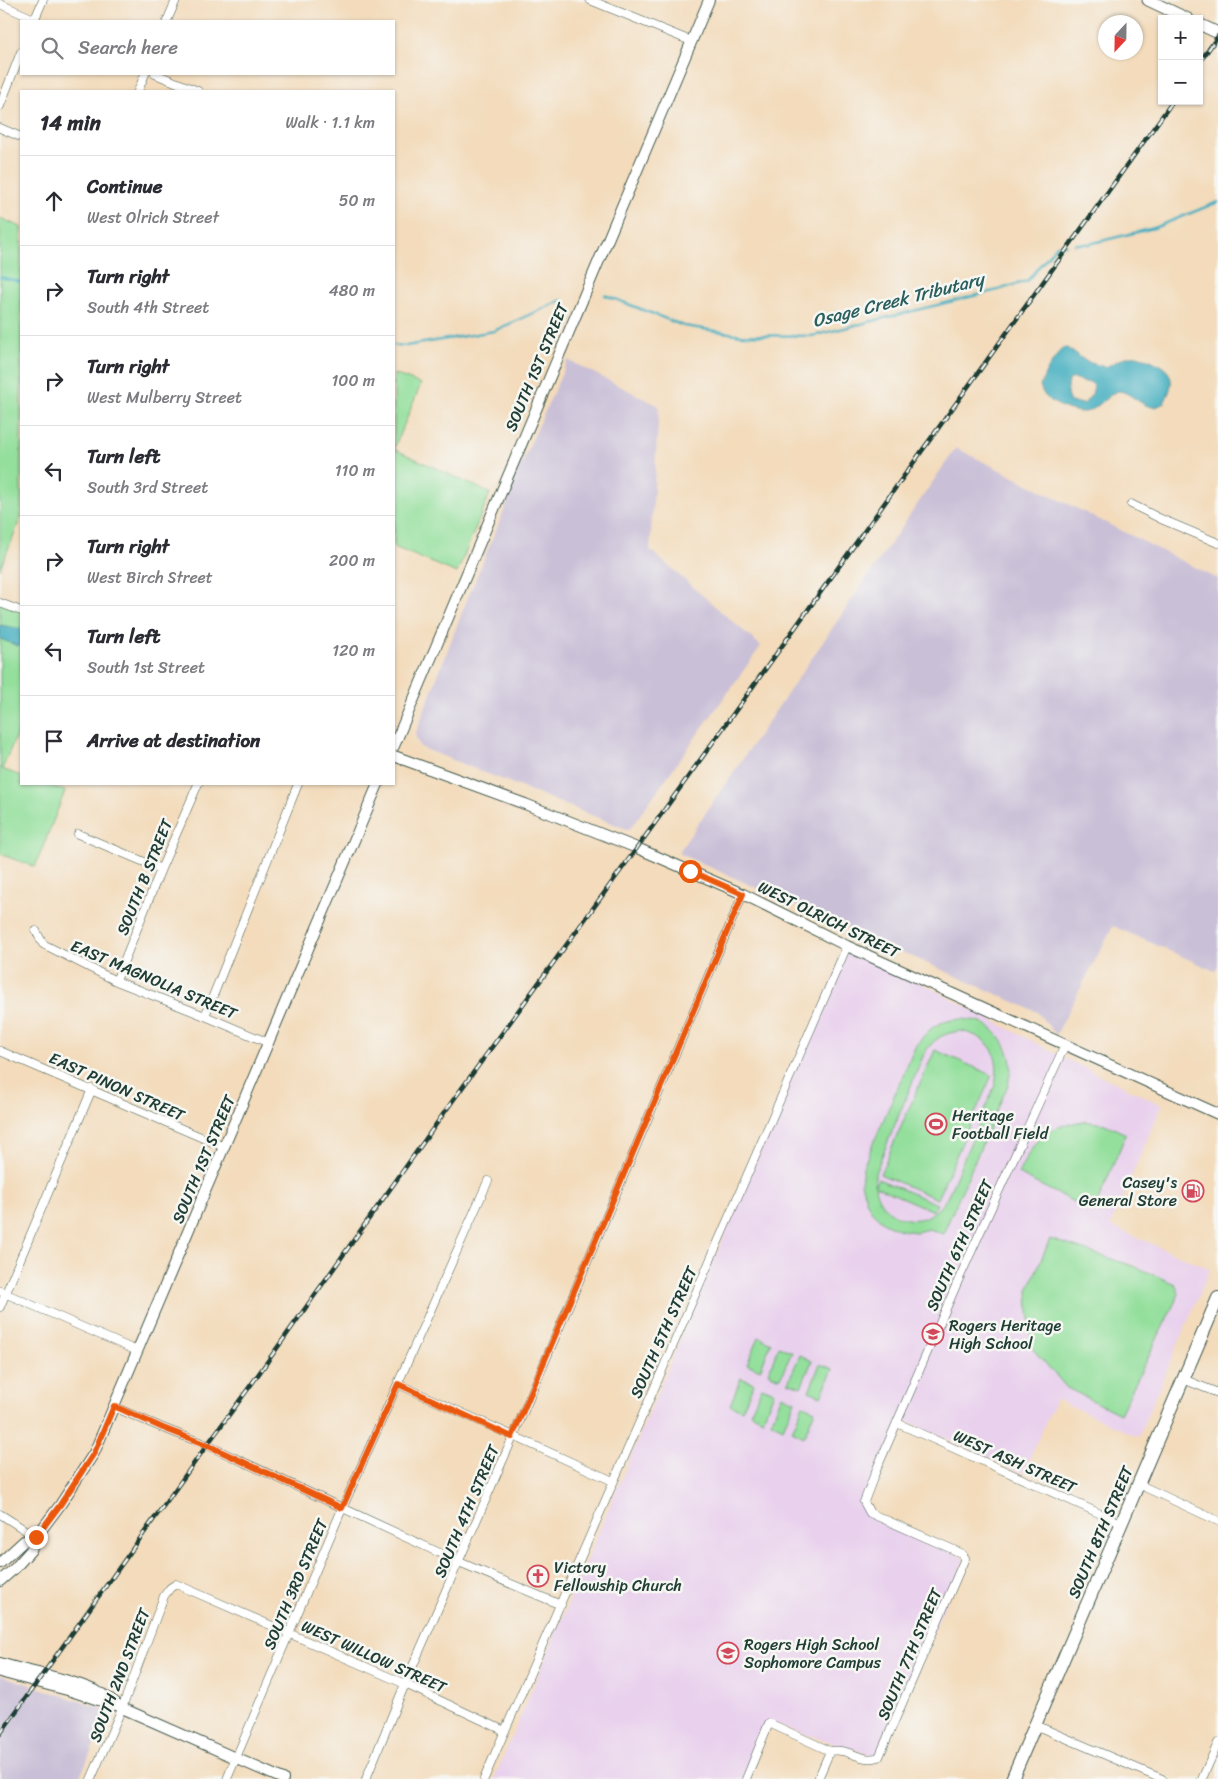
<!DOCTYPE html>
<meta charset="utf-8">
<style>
:root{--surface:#fff;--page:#f2f2f3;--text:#2b2b33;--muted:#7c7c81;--line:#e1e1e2}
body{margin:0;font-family:Sriracha,sans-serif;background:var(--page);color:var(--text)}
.controls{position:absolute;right:15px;top:15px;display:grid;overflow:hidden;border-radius:0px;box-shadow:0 1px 4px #0004}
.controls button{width:45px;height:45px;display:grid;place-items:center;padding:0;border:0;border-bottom:1px solid var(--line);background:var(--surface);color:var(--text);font:25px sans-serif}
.compass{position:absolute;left:1098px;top:15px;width:45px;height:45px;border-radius:50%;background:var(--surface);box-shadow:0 1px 4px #0004;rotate:202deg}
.stop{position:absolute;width:15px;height:15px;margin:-11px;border:4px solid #ea580c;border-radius:50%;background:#fff}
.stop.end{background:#ea580c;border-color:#fff;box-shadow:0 1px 5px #0008}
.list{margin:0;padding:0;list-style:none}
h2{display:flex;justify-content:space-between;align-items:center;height:65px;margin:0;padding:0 20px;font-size:21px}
h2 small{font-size:16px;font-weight:400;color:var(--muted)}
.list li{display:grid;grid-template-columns:32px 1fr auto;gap:15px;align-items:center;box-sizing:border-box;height:90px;padding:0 20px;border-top:1px solid var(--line)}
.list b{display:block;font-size:19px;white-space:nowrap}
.list p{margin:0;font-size:16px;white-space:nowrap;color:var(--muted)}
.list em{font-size:16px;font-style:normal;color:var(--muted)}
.icon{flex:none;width:28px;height:28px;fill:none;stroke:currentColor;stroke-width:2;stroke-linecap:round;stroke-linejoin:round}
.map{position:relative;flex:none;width:1218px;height:1779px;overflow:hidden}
.search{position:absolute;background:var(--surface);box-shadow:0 1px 4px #0004;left:20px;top:20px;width:375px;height:55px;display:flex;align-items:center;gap:12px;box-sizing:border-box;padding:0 18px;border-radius:0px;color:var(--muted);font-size:19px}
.panel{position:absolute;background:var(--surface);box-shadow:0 1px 4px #0004;left:20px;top:90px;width:375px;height:695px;border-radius:0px}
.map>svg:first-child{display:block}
.built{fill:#e9d1ed}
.industrial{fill:#c9bfd7}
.green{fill:#93df9b;stroke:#598e68;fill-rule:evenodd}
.water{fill:#41adbf;stroke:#30757a;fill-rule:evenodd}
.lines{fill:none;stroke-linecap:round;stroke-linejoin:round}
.stream{stroke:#41adbf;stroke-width:2.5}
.minor-casing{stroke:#3f5548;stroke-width:9}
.tertiary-casing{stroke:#3f5548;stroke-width:12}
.secondary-casing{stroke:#3f5548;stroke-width:13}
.primary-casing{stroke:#3f5548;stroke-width:14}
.minor{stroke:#fff;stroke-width:8}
.tertiary{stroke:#fff;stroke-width:10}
.secondary{stroke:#fff;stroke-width:11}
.primary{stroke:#fff;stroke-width:12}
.rail-casing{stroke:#1f3d34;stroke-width:4.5}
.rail{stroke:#f6f6f2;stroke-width:2.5;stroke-dasharray:8;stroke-linecap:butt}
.route{stroke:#ea580c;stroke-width:6}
.labels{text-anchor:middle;stroke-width:5;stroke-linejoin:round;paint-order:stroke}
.street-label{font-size:16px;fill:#1f3d34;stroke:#f6f6f2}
.poi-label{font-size:16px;fill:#1f3d34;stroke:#f6f6f2;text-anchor:start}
.water-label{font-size:18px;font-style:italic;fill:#295f5e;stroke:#f6f6f2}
</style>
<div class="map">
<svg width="1218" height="1779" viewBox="0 0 1218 1779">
<rect width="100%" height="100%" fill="#f6f6f2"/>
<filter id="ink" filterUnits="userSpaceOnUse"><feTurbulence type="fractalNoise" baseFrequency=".02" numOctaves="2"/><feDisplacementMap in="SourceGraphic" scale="10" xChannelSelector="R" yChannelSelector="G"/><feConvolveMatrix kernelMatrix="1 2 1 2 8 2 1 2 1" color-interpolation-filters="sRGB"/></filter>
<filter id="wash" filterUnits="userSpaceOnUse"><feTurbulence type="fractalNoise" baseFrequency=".0096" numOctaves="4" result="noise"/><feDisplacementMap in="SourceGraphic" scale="20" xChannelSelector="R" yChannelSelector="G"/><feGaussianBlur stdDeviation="1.12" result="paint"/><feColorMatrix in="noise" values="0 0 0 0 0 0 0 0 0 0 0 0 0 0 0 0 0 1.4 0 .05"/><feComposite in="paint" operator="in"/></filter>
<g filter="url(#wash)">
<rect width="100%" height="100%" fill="#f3dbbb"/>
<path class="built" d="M847,946L864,953L1070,1061L1162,1105L1110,1226L1210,1269L1138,1437L1056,1399L1023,1473L904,1420L864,1502L870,1513L965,1558L879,1757L769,1723L746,1779H494Z"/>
<path class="industrial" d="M568,360L659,406L650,550L761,646L629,830L420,747L415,735L464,607L508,501L516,476Z
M956,448L1218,579V965L1215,971L1113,926L1056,1035L1037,1012L678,853Z
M0,1675L109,1711L79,1779H0Z"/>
<path class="green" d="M0,218L21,227V517L0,569Z
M394,374L421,384L394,449L490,493L457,573L394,547Z
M0,597L21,606V724L2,769L21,776V784H44L65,791L35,867L0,854Z
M962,1019C968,1020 975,1020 981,1022C998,1030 1012,1050 1011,1069C1010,1074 1009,1080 1008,1085L943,1234L929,1229L916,1232L900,1230L884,1223L872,1212L866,1200L861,1183L863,1167L916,1045C932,1026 937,1021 962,1019ZM961,1031C992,1038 1001,1055 995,1085L947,1198C941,1206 935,1213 926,1217C904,1226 877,1210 875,1186L933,1211L937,1204L878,1179L875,1186V1173L924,1054C933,1039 943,1033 961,1031Z
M935,1050L992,1075L937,1199L880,1174Z
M1084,1121L1105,1124L1126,1134L1096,1206L1088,1209L1018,1174C1036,1136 1043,1128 1084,1121Z
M1050,1239L1136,1267L1175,1284L1179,1294L1120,1414L1067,1388L1031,1347L1028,1290Z
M759,1337L771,1343L760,1370L747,1364Z
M779,1346L792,1352L780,1378L768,1373Z
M800,1355L812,1361L801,1387L788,1382Z
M820,1364L833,1369L821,1396L809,1391Z
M741,1378L754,1383L742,1410L730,1405Z
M762,1387L774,1392L763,1419L750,1413Z
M782,1395L795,1401L783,1428L771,1422Z
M803,1405L815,1410L804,1437L792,1431Z"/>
<path class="water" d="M1062,348H1067L1087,362L1106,367C1114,363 1122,357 1131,356C1137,355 1145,358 1150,360C1174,370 1176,381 1164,403C1161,405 1157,407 1153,407C1142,407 1128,390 1118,391C1111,392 1098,408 1089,411C1077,415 1058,406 1048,399C1044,396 1042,391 1040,386L1047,370ZM1074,378L1083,382H1090L1094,386L1092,394L1084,404L1070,402L1067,395L1069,380Z
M0,625L21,629V645L18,646L0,639Z"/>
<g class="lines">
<path class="stream" d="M1075,244H1089L1154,228L1218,202
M0,277L21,282
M605,295L684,326L742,335L812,336L998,290L1027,281L1057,245H1066
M394,345L406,346L494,331L562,300"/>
</g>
</g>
<g filter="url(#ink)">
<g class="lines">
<g class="minor-casing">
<path id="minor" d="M590,0L691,41
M0,4L34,19
M34,21L43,0
M167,21L176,0
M155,74L198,91
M138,91L145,74
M0,106L21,52
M0,128L21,137
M1131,504L1161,519L1218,543
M0,603L21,611
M78,834L161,869
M36,931L43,944L116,981L205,1016L269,1043
M116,981L161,869L198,784
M205,1016L298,784
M0,1051L224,1147
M0,1291L137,1351
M0,1307L92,1089
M1183,1379L1218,1393
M398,1384L613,1481
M114,1407L163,1428L207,1445L459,1562L561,1605
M897,1423L1121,1523
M1138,1484L1218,1521
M0,1514L36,1537
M1035,1725L1162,1779
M91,1779L122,1708L164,1596L170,1588L176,1584L405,1684L505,1731
M227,1779L342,1509L488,1181
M366,1779L405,1684L513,1437L743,894
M484,1779L847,946
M746,1779L769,1723L830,1751C851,1748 860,1763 879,1757L965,1558L961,1553L870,1513L864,1502L875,1473L958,1281L1065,1045
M818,1779L830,1751
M1202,1779L1218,1743"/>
</g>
<g class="tertiary-casing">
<path id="tertiary" d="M394,746L709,0
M394,756L525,804L637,848L743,894L847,946L1218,1114
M0,1563L24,1541L36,1537
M0,1581L15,1568L31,1550L36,1537L60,1505L94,1453L378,784
M0,1663C34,1674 71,1678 102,1694C109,1698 116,1703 122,1708L283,1779
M0,1672L71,1691L114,1705"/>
</g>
<g class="secondary-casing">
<path id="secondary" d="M1148,0L1188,19
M1199,24L1218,33"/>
</g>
<g class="primary-casing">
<path id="primary" d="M1012,1779L1218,1298"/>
</g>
<use href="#minor" class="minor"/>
<use href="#tertiary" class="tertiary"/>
<use href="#secondary" class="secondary"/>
<use href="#primary" class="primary"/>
<g class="rail-casing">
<path id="rail" d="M1199,63L1218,36
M0,1734L207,1445L248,1389L454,1099L637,848L1173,101"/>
</g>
<use href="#rail" class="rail"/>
</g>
</g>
<g class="lines" filter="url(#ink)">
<path class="route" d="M36,1537L60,1505L94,1453L114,1406L163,1428L207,1445L342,1508L398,1384L512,1437L743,894L690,871"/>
</g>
<defs>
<g id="stadium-ring" transform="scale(1.125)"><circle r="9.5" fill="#f6f6f2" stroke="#d1495b" stroke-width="1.5"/><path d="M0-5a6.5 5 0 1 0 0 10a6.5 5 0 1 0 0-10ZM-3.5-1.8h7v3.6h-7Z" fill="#d1495b"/></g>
<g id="fuel-ring" transform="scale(1.125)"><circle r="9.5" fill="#f6f6f2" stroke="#d1495b" stroke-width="1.5"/><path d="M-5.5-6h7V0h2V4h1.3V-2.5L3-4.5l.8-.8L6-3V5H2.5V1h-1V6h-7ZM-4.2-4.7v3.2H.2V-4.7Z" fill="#d1495b"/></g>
<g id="school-ring" transform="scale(1.125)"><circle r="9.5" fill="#f6f6f2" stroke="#d1495b" stroke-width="1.5"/><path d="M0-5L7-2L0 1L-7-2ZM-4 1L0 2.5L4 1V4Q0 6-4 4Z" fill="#d1495b"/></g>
<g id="church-ring" transform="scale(1.125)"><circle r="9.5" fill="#f6f6f2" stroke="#d1495b" stroke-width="1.5"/><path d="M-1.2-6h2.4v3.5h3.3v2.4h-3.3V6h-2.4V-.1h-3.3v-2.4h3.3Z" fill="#d1495b"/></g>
</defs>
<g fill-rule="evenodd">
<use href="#stadium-ring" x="936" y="1124"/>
<use href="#fuel-ring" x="1193" y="1191"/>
<use href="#school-ring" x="933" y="1334"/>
<use href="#church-ring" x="538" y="1576"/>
<use href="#school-ring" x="728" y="1653"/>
</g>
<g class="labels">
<g class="street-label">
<text transform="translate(536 367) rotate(-67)" y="6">SOUTH 1ST STREET</text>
<text transform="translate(144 877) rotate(-68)" y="6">SOUTH B STREET</text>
<text transform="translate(829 919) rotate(26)" y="6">WEST OLRICH STREET</text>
<text transform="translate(154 979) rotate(23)" y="6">EAST MAGNOLIA STREET</text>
<text transform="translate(117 1086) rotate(24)" y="6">EAST PINON STREET</text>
<text transform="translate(203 1159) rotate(-67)" y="6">SOUTH 1ST STREET</text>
<text transform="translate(959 1245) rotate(-66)" y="6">SOUTH 6TH STREET</text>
<text transform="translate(663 1332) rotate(-66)" y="6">SOUTH 5TH STREET</text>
<text transform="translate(1015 1461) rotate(24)" y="6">WEST ASH STREET</text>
<text transform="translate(466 1511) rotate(-67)" y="6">SOUTH 4TH STREET</text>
<text transform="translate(1100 1532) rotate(-67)" y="6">SOUTH 8TH STREET</text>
<text transform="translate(295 1584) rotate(-67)" y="6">SOUTH 3RD STREET</text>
<text transform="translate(909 1654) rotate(-67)" y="6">SOUTH 7TH STREET</text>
<text transform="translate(374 1656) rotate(24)" y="6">WEST WILLOW STREET</text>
<text transform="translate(119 1675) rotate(-69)" y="6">SOUTH 2ND STREET</text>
</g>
<g class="poi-label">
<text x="952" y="1121">Heritage<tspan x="952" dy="18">Football Field</tspan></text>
<text x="1177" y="1188" text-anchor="end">Casey's<tspan x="1177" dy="18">General Store</tspan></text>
<text x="949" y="1331">Rogers Heritage<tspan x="949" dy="18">High School</tspan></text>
<text x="554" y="1573">Victory<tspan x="554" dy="18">Fellowship Church</tspan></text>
<text x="744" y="1650">Rogers High School<tspan x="744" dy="18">Sophomore Campus</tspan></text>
</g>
<g class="water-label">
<text transform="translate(898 300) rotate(-14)" y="6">Osage Creek Tributary</text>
</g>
</g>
</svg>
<div class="controls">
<button>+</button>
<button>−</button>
</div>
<svg class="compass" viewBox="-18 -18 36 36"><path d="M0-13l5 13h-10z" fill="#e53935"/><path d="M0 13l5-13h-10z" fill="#7c7c81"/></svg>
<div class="stop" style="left:690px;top:871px"></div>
<div class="stop end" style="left:36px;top:1537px"></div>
<div class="search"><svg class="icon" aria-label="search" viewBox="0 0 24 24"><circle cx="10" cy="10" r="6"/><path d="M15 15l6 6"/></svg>Search here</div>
<section class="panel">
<h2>14 min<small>Walk · 1.1 km</small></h2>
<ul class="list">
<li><svg class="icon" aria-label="ahead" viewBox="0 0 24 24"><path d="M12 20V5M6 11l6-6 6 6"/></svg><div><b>Continue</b><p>West Olrich Street</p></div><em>50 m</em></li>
<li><svg class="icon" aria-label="right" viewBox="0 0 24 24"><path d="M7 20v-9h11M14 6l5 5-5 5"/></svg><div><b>Turn right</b><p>South 4th Street</p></div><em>480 m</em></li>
<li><svg class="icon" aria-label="right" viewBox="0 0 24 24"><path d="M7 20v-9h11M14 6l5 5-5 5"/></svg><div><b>Turn right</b><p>West Mulberry Street</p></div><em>100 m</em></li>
<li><svg class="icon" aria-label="left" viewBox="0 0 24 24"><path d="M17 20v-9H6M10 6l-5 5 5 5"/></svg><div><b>Turn left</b><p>South 3rd Street</p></div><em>110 m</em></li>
<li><svg class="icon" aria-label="right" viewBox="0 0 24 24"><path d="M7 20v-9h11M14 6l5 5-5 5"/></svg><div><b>Turn right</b><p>West Birch Street</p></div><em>200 m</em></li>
<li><svg class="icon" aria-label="left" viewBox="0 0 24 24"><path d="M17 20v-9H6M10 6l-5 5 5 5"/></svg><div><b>Turn left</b><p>South 1st Street</p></div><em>120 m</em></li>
<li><svg class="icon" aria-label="arrive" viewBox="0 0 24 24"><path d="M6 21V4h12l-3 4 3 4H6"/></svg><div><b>Arrive at destination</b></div></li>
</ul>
</section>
</div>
